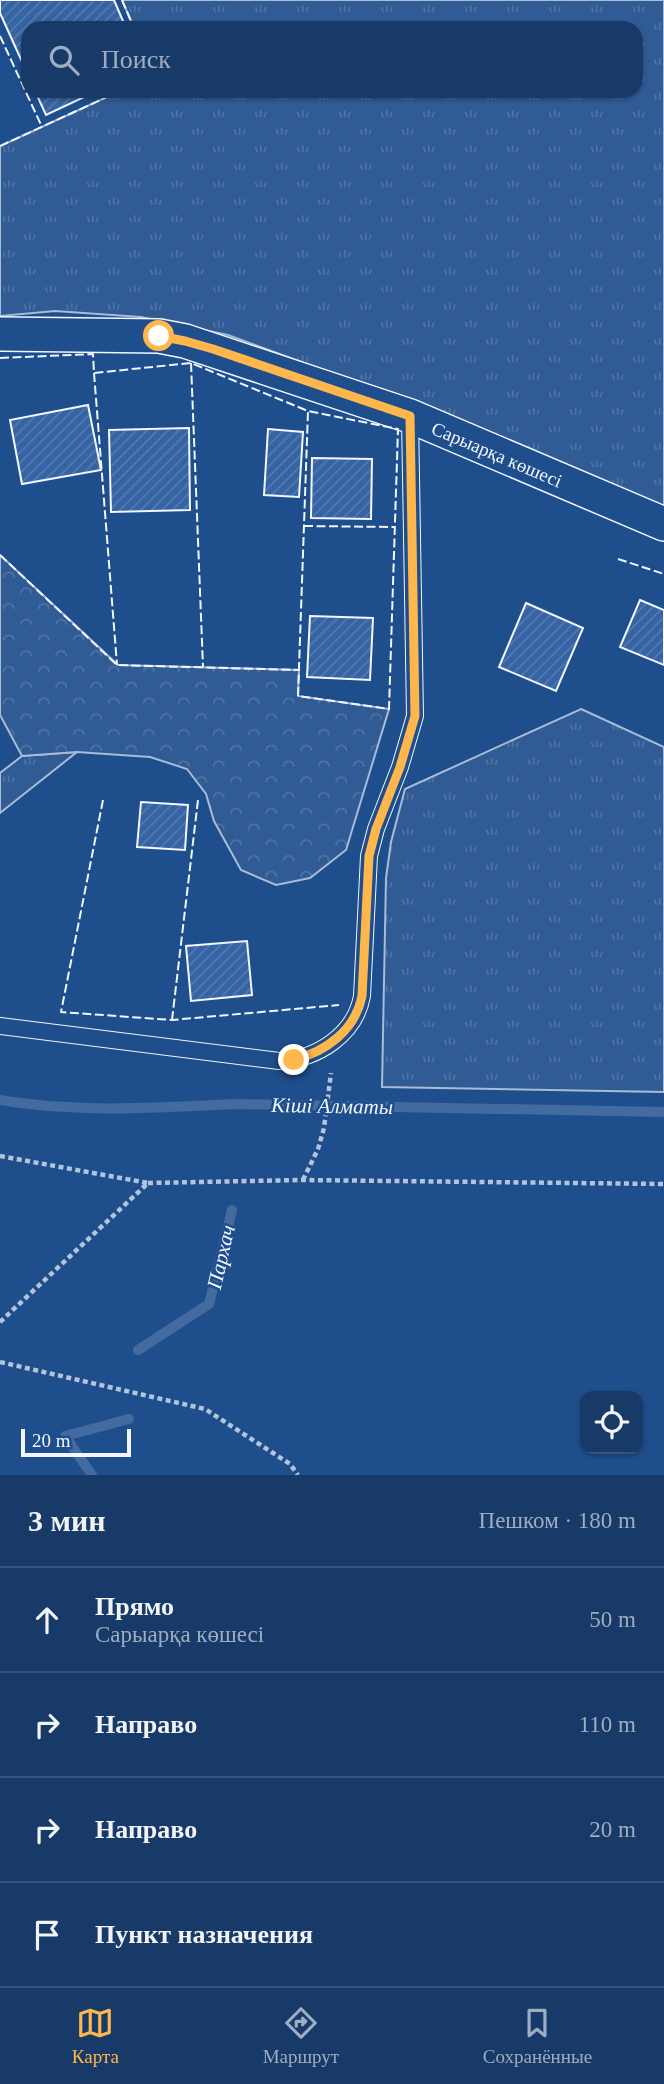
<!DOCTYPE html>
<html lang="ru">
<meta charset="utf-8">
<style>
:root{--surface:#173a69;--page:#20416f;--text:#f1f3f6;--muted:#9eadc0;--line:#36547d;--accent:#ffb74d}
body{margin:0;font-family:Georgia,serif;background:var(--page);color:var(--text)}
.controls{position:absolute;right:21px;bottom:21px;display:grid;overflow:hidden;border-radius:14px;box-shadow:0 2px 5px #0004}
.controls button{width:63px;height:63px;display:grid;place-items:center;padding:0;border:0;border-bottom:2px solid var(--line);background:var(--surface);color:var(--text);font:35px sans-serif}
.scale{position:absolute;left:21px;bottom:18px;width:110px;box-sizing:border-box;padding-left:7px;border:4px solid #f2f6ff;border-top:0;font-size:19px;line-height:24px;white-space:nowrap;color:#f2f6ff;-webkit-text-stroke:5px #1f4e8c;paint-order:stroke}
.stop{position:absolute;width:21px;height:21px;margin:-16px;border:5px solid #ffb74d;border-radius:50%;background:#fff}
.stop.end{background:#ffb74d;border-color:#fff;box-shadow:0 2px 7px #0008}
.list{margin:0;padding:0;list-style:none}
h2{display:flex;justify-content:space-between;align-items:center;height:91px;margin:0;padding:0 28px;font-size:30px}
h2 small{font-size:23px;font-weight:400;color:var(--muted)}
.list li{display:grid;grid-template-columns:46px 1fr auto;gap:21px;align-items:center;box-sizing:border-box;height:105px;padding:0 28px;border-top:2px solid var(--line)}
.list b{display:block;font-size:26px;white-space:nowrap}
.list p{margin:0;font-size:23px;white-space:nowrap;color:var(--muted)}
.list em{font-size:23px;font-style:normal;color:var(--muted)}
.icon{flex:none;width:38px;height:38px;fill:none;stroke:currentColor;stroke-width:2;stroke-linecap:round;stroke-linejoin:round}
.map{position:relative;flex:none;width:664px;height:1475px;overflow:hidden}
.search{position:absolute;background:var(--surface);box-shadow:0 2px 5px #0004;left:21px;right:21px;top:21px;height:77px;display:flex;align-items:center;gap:18px;box-sizing:border-box;padding:0 24px;border-radius:21px;color:var(--muted);font-size:26px}
.sheet{height:511px;background:var(--surface)}
nav{display:flex;justify-content:space-around;align-items:center;box-sizing:border-box;height:98px;border-top:2px solid var(--line);background:var(--surface);font-size:19px;color:var(--muted)}
nav a{display:grid;justify-items:center;gap:4px}
nav .on{color:var(--accent)}
.map>svg:first-child{display:block}
.grass{fill:url(#grass-tufts);stroke:#a8bbd7;stroke-width:2}
.forest{fill:url(#forest-crowns);stroke:#a8bbd7;stroke-width:2}
.lines{fill:none;stroke-linecap:round;stroke-linejoin:round}
.stream{stroke:#446ba0;stroke-width:10}
.building{fill:url(#building-hatch);stroke:#f2f6ff;stroke-width:2}
.service-casing{stroke:#f2f6ff;stroke-width:18}
.minor-casing{stroke:#f2f6ff;stroke-width:36}
.path{stroke:#b3c4dc;stroke-width:4.5;stroke-dasharray:5 3.5;stroke-linecap:butt}
.service{stroke:#1f4e8c;stroke-width:16}
.minor{stroke:#1f4e8c;stroke-width:33}
.fence{stroke:#f2f6ff;stroke-width:2;stroke-dasharray:9 3.5;stroke-linecap:butt}
.route{stroke:#ffb74d;stroke-width:9}
.labels{text-anchor:middle;stroke-width:5;stroke-linejoin:round;paint-order:stroke}
.street-label{font-size:19px;fill:#f2f6ff;stroke:#1f4e8c}
.water-label{font-size:21px;font-style:italic;fill:#f2f6ff;stroke:#1f4e8c}
</style>
<div class="map">
<svg width="664" height="1475" viewBox="0 0 664 1475">
<defs>
<pattern id="grass-tufts" width="24" height="20" patternUnits="userSpaceOnUse" patternTransform="scale(1.75)"><rect width="24" height="20" fill="#305b95"/><path d="M3 7l-1-3M5 7V3M7 7l1-3M15 17l-1-3M17 17v-4M19 17l1-3" fill="none" stroke="#4e73a5"/></pattern>
<pattern id="forest-crowns" width="20" height="18" patternUnits="userSpaceOnUse" patternTransform="scale(1.75)"><rect width="20" height="18" fill="#305b95"/><path d="M2 6a3 3 0 1 1 6 0M12 15a3 3 0 1 1 6 0" fill="none" stroke="#4e73a5"/></pattern>
<pattern id="building-hatch" width="6" height="6" patternUnits="userSpaceOnUse" patternTransform="scale(1.75)"><rect width="6" height="6" fill="#3563a3"/><path d="M-1 1l2-2M0 6l6-6M5 7l2-2" fill="none" stroke="#537ab1"/></pattern>
</defs>
<rect width="100%" height="100%" fill="#1f4e8c"/>
<path class="grass" d="M122,0H664V514L315,367L228,335L141,317L55,311L0,316V146L120,91H636V28H134Z
M581,709L664,747V1092L382,1087L386,878L391,842L405,789Z
M77,752L0,813V773L22,756Z"/>
<path class="forest" d="M0,555L118,665L299,670L298,696L389,709L346,850L310,878L276,885L241,870L214,821L206,794L187,769L150,757L77,752L22,756L0,715Z"/>
<g class="lines">
<path class="stream" d="M0,1100C76,1113 157,1108 234,1104L664,1112
M138,1350L209,1304L232,1210
M92,1475L65,1436L129,1419"/>
</g>
<path class="building" d="M0,0H114L126,28H28V75L0,13Z
M35,91H97L46,115Z
M88,405L101,470L22,484L10,420Z
M189,428L190,510L111,512L109,430Z
M268,429L303,432L299,497L264,495Z
M312,458L372,459L371,519L311,518Z
M640,600L664,610V665L620,647Z
M526,603L583,628L556,691L499,667Z
M310,616L373,618L370,680L307,677Z
M141,802L188,805L185,850L137,847Z
M247,941L252,995L191,1001L186,946Z"/>
<g class="lines">
<g class="service-casing">
<path id="service" d="M0,1026L279,1061C317,1059 355,1035 362,996L369,856L376,829L400,767L415,716L410,416"/>
</g>
<g class="minor-casing">
<path id="minor" d="M0,334L159,336L185,341L410,416L664,524"/>
</g>
<path class="path" d="M0,1156L148,1183L0,1322
M303,1180L318,1149L324,1128L331,1073
M148,1183L303,1180L664,1184
M0,1362L205,1409L290,1464L298,1475"/>
<use href="#service" class="service"/>
<use href="#minor" class="minor"/>
<path class="fence" d="M122,0L134,28
M0,36L42,127
M0,146L120,91
M0,358L93,354L94,373L191,363L308,411L398,429L389,709L298,696L308,411
M191,363L203,667
M94,373L117,665
M304,526L395,527
M0,555L117,665L299,670
M618,559L664,574
M103,800L61,1012L172,1020L339,1005
M172,1020L198,800"/>
</g>
<g class="lines">
<path class="route" d="M159,336L185,341L213,349L410,416L415,716L400,767L376,829L369,856L362,996C355,1031 326,1051 294,1060"/>
</g>
<g class="labels">
<g class="street-label">
<text transform="translate(497 454) rotate(23)" y="7">Сарыарқа көшесі</text>
</g>
<g class="water-label">
<text transform="translate(332 1106) rotate(1)" y="7">Кіші Алматы</text>
<text transform="translate(221 1257) rotate(-77)" y="7">Пархач</text>
</g>
</g>
</svg>
<div class="controls">
<button><svg class="icon" aria-label="locate" viewBox="0 0 24 24"><circle cx="12" cy="12" r="6"/><path d="M12 2v4M12 18v4M2 12h4M18 12h4"/></svg></button>
</div>
<div class="scale">20 m</div>
<div class="stop" style="left:159px;top:336px"></div>
<div class="stop end" style="left:294px;top:1060px"></div>
<div class="search"><svg class="icon" aria-label="search" viewBox="0 0 24 24"><circle cx="10" cy="10" r="6"/><path d="M15 15l6 6"/></svg>Поиск</div>
</div>
<section class="sheet">
<h2>3 мин<small>Пешком · 180 m</small></h2>
<ul class="list">
<li><svg class="icon" aria-label="ahead" viewBox="0 0 24 24"><path d="M12 20V5M6 11l6-6 6 6"/></svg><div><b>Прямо</b><p>Сарыарқа көшесі</p></div><em>50 m</em></li>
<li><svg class="icon" aria-label="right" viewBox="0 0 24 24"><path d="M7 20v-9h11M14 6l5 5-5 5"/></svg><div><b>Направо</b></div><em>110 m</em></li>
<li><svg class="icon" aria-label="right" viewBox="0 0 24 24"><path d="M7 20v-9h11M14 6l5 5-5 5"/></svg><div><b>Направо</b></div><em>20 m</em></li>
<li><svg class="icon" aria-label="arrive" viewBox="0 0 24 24"><path d="M6 21V4h12l-3 4 3 4H6"/></svg><div><b>Пункт назначения</b></div></li>
</ul>
</section>
<nav>
<a class="on"><svg class="icon" aria-label="map" viewBox="0 0 24 24"><path d="M3 6l6-2 6 2 6-2v14l-6 2-6-2-6 2zM9 4v14M15 6v14"/></svg>Карта</a>
<a><svg class="icon" aria-label="directions" viewBox="0 0 24 24"><path d="M12 3l9 9-9 9-9-9zM9 14v-3h6M13 9l2 2-2 2"/></svg>Маршрут</a>
<a><svg class="icon" aria-label="saved" viewBox="0 0 24 24"><path d="M7 4h10v16l-5-4-5 4z"/></svg>Сохранённые</a>
</nav>
